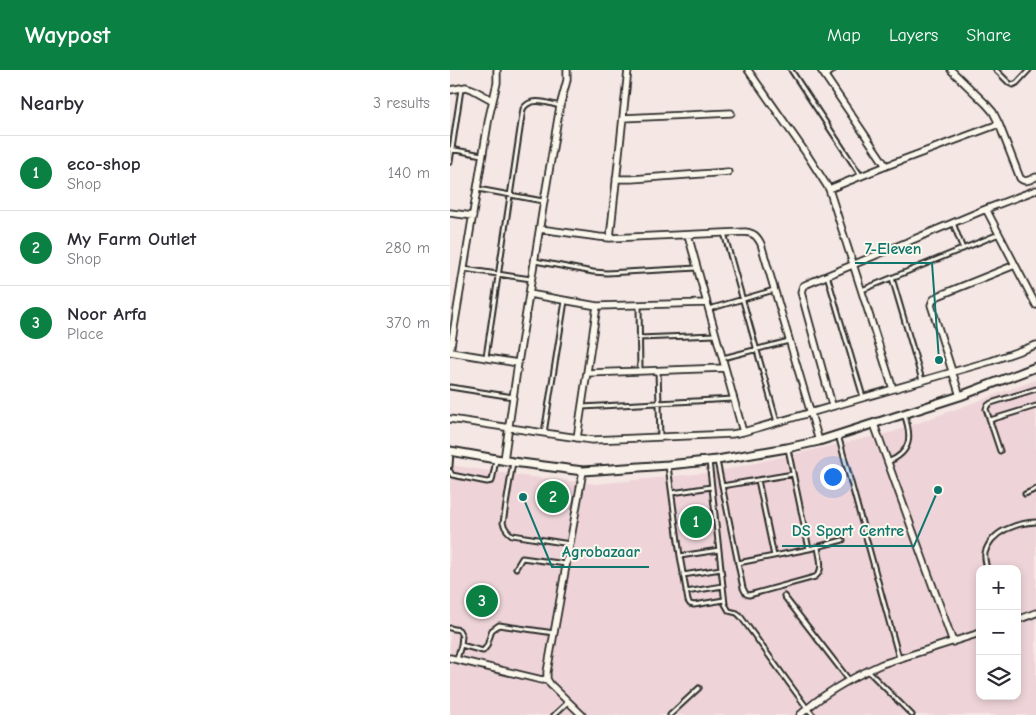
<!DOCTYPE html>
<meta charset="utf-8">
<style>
:root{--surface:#fff;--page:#f2f2f3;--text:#2b2b33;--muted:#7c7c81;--line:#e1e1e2;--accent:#0b8043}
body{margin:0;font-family:"Comic Neue",sans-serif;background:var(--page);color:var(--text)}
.controls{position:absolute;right:15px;bottom:15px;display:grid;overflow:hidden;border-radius:10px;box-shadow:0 2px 8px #0003}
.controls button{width:45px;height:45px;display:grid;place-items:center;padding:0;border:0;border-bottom:1px solid var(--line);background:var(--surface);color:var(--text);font:25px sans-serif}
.you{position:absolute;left:382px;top:406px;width:18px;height:18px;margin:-12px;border:4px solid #fff;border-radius:50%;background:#1a73e8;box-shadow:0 0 0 8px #1a73e833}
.badge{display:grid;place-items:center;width:32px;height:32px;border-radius:50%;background:var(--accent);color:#fff;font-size:16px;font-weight:700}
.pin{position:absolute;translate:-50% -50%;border:2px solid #fff;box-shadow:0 1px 5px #0006}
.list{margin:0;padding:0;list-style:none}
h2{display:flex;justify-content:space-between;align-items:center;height:65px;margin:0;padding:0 20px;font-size:21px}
h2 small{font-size:16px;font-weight:400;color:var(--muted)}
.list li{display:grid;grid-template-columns:32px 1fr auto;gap:15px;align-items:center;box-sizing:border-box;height:75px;padding:0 20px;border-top:1px solid var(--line)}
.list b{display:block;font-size:19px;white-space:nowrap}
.list p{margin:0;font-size:16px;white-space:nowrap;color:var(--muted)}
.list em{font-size:16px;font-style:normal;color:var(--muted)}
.icon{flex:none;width:28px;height:28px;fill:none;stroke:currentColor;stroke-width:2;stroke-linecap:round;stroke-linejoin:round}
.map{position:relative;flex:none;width:586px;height:645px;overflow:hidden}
header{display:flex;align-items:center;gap:30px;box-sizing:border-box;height:70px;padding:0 25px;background:var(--accent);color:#fff}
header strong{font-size:24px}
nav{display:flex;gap:28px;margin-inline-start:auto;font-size:18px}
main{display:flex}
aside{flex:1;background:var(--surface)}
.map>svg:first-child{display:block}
.built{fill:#eed4d8;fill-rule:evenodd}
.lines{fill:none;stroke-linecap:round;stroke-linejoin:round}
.service-casing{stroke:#2b2b2b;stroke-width:7}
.minor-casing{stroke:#2b2b2b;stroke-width:9}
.tertiary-casing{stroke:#2b2b2b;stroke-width:11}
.service{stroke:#fbf7ec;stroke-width:3}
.minor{stroke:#fbf7ec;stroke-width:5.5}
.tertiary{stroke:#fbf7ec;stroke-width:7}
.leader{fill:none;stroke:#0f766e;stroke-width:2}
.callout-dot{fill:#0f766e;stroke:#fbf7ec;stroke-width:2}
.callout-label{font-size:16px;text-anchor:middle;font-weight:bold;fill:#0f766e;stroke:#fbf7ec;stroke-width:4;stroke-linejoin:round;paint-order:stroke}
</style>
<header>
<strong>Waypost</strong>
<nav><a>Map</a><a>Layers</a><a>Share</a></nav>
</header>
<main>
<aside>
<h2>Nearby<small>3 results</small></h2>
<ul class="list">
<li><span class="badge">1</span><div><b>eco-shop</b><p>Shop</p></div><em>140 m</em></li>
<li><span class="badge">2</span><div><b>My Farm Outlet</b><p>Shop</p></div><em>280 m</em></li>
<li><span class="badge">3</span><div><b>Noor Arfa</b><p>Place</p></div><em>370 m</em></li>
</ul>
</aside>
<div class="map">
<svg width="586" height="645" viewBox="0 0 586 645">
<rect width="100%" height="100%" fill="#f5e7e3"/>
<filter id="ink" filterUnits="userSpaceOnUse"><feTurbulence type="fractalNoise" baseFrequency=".02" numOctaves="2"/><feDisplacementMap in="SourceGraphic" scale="10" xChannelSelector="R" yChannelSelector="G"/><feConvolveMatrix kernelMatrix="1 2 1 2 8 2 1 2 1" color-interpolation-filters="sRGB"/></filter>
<g filter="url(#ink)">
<path class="built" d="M586,310V645H0V395L73,406L146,414L265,402L443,362ZM530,499H567V626H530Z"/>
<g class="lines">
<g class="service-casing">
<path id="service" d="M341,0L411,106
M546,0L559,13L563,15L567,13L579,0
M0,79L32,85
M0,92L11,19
M28,119L93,131
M503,153L513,179
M274,163L327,352
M85,191L143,202L157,203L247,198
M14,199L81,209
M377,205L413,327
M442,208L472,310
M412,220L549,164
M189,235L190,301
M259,239L324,220
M189,268L265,265
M36,287L73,39C80,26 98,33 110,36
M273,288L339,271
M208,301L210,367
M0,317L63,327
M132,337L283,329
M540,350L586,336
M94,363L115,231
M388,365L449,588
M338,379L359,479
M550,381L536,339L537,336L541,333L586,319
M259,391L275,534L279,541L287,543L291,547L357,638L363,645
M267,391L293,518L296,524L299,525L365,507C375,500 369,487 368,477
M63,392L53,453C55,459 57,462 62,465L120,474
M438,392C462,382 462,366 454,344
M0,396L1,382
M218,396L230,486L238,531L240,534L244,535L274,530
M0,401L2,405L37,412L42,411L46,390
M308,410L324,486
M272,416L343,404
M222,423L261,417
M575,424L586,419
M230,486L269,480
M288,493L359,479L393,470
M66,498L72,488L116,494
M537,499C536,494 534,488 535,483C541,461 566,453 586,452
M233,505L271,499
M236,522L273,516
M334,526L399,610
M0,558L9,560L12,566L11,575
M7,589L11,575L33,581L37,576L42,560L49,555L104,563
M418,601L462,645
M104,645L118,632
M220,645L249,618"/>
</g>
<g class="minor-casing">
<path id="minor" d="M298,0L356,83L379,119L436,96L549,54
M371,0L436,96
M501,0L536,34L543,42L549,54L570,108C575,113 580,110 586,107
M375,5L382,0
M0,20L16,17L22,19L42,30
M173,48L281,43
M166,109H182L278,102
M379,119L443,319
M536,139L586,235
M0,143L23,146
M90,159L149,167L160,168L295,162C304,163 307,166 311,174L369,371
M238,165L293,362
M160,168L178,0
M79,224L147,236L257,233
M0,282L39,47L47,13V0
M0,282L68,293
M138,303L275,298
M510,326L481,235L483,230L488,226L565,195
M382,335L351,222L353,216L357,214L536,139L586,120
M0,349L142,370L282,364L293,362L541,291L586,275
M424,354L503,572
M127,368L147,236
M54,390L68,293L94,131L110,36L117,10V0
M567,550L586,543
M0,588L92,610L97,609
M132,645L100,614L97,609V602L133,401
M350,645C373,623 403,607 432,594L530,563"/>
</g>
<g class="tertiary-casing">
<path id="tertiary" d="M0,381L63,392L133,401L218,395L267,390L337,378L369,371L510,326L586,297"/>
</g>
<use href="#service" class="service"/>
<use href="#minor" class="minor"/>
<use href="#tertiary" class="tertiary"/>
</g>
</g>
<path class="leader" d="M489 290L482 193H405M488 420L464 476H332M73 427L102 497H199"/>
<g class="callout-dot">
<circle cx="489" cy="290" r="5"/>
<circle cx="488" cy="420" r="5"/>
<circle cx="73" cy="427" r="5"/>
</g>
<g class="callout-label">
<text x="443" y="184">7-Eleven</text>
<text x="398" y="466">DS Sport Centre</text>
<text x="151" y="487">Agrobazaar</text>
</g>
</svg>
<div class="controls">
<button>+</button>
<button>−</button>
<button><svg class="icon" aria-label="layers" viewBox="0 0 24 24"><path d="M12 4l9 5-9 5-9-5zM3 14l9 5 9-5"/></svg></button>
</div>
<div class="you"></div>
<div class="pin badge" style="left:246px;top:452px">1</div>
<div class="pin badge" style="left:103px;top:427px">2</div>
<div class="pin badge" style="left:32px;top:531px">3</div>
</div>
</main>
